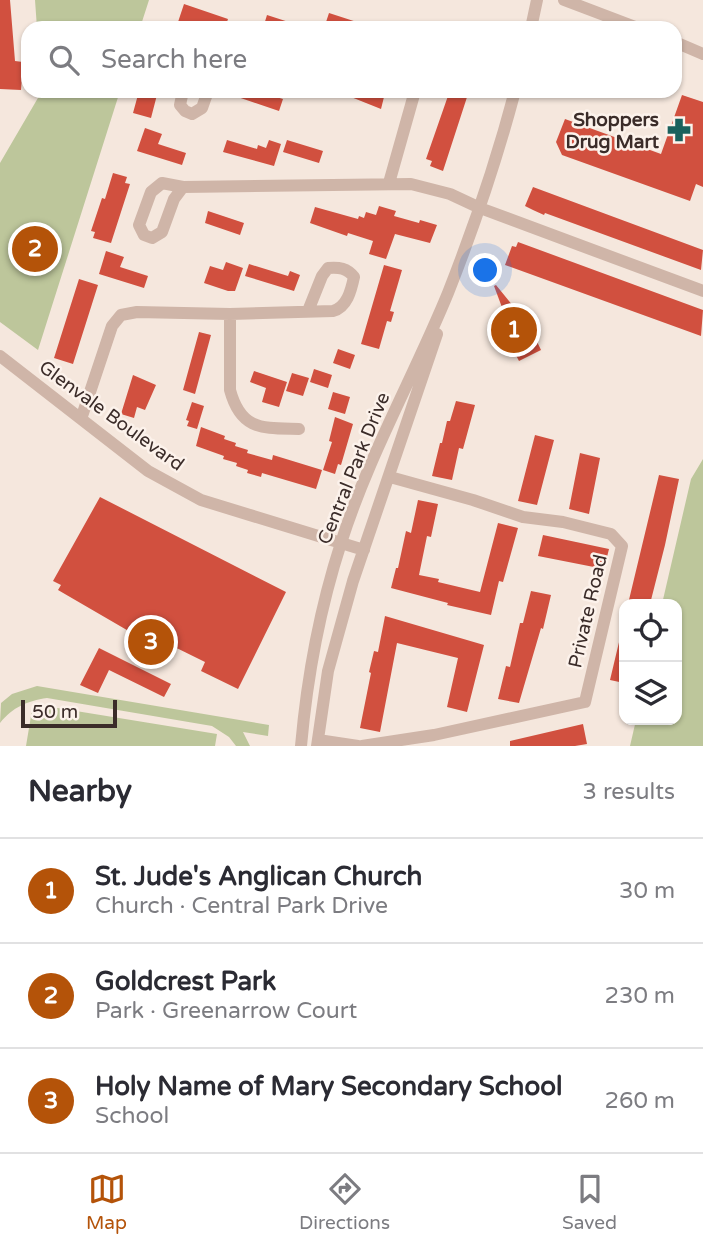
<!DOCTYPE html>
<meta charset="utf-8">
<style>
:root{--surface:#fff;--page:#f7f7f7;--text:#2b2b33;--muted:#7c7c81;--line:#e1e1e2;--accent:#b45309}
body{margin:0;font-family:"Varela Round",sans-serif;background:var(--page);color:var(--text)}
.controls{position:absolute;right:21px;bottom:21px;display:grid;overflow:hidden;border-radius:14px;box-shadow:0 2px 5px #0004}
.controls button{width:63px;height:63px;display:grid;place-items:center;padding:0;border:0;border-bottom:2px solid var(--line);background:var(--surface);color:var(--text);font:35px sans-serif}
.scale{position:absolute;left:21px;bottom:18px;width:96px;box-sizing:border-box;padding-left:7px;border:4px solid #3b2c29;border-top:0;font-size:19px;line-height:24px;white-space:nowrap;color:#3b2c29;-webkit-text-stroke:5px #fcf2eb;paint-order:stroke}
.you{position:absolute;left:486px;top:271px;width:24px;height:24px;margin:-18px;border:5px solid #fff;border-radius:50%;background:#1a73e8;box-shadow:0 0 0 10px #1a73e833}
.badge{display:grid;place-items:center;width:46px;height:46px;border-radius:50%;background:var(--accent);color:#fff;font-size:23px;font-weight:700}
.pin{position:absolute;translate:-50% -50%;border:4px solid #fff;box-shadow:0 2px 7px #0006}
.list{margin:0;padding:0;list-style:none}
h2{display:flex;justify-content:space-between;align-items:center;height:91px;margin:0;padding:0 28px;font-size:30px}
h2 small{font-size:23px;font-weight:400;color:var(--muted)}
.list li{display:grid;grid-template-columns:46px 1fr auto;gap:21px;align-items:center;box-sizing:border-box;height:105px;padding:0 28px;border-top:2px solid var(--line)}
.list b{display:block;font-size:26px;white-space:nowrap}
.list p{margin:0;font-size:23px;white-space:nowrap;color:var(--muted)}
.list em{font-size:23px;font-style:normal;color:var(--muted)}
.icon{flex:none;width:38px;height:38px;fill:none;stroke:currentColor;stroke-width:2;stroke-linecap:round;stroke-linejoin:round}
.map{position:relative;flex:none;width:703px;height:746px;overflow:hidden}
.search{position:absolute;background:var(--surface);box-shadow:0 2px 5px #0004;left:21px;right:21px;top:21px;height:77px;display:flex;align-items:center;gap:18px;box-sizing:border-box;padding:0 24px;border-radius:21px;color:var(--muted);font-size:26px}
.sheet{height:406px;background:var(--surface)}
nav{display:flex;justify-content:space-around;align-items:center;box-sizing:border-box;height:98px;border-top:2px solid var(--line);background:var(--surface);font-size:19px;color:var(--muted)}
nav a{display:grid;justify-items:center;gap:4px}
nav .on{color:var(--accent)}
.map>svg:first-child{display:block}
.green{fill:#bdc69b}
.building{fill:#d1503f}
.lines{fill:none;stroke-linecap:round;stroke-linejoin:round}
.minor{stroke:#cfb5a8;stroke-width:12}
.labels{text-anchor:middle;stroke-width:5;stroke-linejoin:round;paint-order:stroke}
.poi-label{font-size:19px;font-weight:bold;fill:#3b2c29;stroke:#fcf2eb;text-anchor:end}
.street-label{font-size:19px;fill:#3b2c29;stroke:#fcf2eb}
</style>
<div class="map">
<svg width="703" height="746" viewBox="0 0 703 746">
<rect width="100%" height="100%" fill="#f5e7dd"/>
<path class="green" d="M35,0H149L140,28H37Z
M42,91H120L38,350L0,322V163Z
M703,459V746H630L636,720H677V604H662L691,479Z
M37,686L269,725L268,736L243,732L250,746H236L229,737L212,726L47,698C27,701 13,707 0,723L1,703L12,694Z
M33,704L217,734L215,746H26Z"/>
<path class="building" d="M0,0H10L15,61L23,62L21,90L0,89Z
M184,4L228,19L225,28H176Z
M329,13L366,25V28H333L325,25Z
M267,15L301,26V28H263Z
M139,91H158L151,118L133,113Z
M226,91H264L263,93L283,99L279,111L226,93Z
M341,91H367L384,97L381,109L341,93Z
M455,91H469L443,171L430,166L432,161L426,159L449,93L453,95Z
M682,95L703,102V187L696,184L690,201L562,155L556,142L565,119L661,154Z
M145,128L162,134L158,144L186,153L182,165L137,151Z
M227,140L257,149L258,145L266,148L269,140L281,144L274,166L223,152Z
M287,140L323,151L319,163L283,152Z
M113,173L127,177L125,183L130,184L111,243L93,238L95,232L91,231L102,198L105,199Z
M533,187L703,250L701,270L545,213L544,215L533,210L525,206Z
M379,206L396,211L394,216L419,223L420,220L437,225L430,243L395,234L386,259L369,254L373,241L348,233L347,236L310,223L315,207L358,219L359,216L364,218L366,212L376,215Z
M208,211L244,223L240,235L205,223Z
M518,242L703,310L701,336L505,265L512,246L516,247Z
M106,251L124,257L120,267L148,276L144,288L99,274Z
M226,262L243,268L235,291H228L204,283L210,266L223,270Z
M249,264L288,276L290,271L300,275L294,291L245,276Z
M384,265L402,270L390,311L394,312L391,322L387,321L379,349L361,344Z
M79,279L98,285L73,364L54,358Z
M496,285L513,306L534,314L530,327L541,350L519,361L507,338L495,333L503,310L494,286Z
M199,332L211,335L195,394L183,390Z
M338,349L355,355L350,369L333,363Z
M314,369L332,375L328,388L310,382Z
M254,371L287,382L279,407L262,402L266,388L250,382Z
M292,373L309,378L303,396L286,391Z
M133,375L156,385L145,410L137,407L134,418L121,414Z
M333,392L350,397L345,414L328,409Z
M456,401L475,405L463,449L459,448L452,480L432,476L440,443H442L447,421H450Z
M192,402L204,406L197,429L187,426L189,421L186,420Z
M335,417L353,424L341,465L338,464L335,474L323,470L332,442L329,441Z
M201,427L225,436L224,439L236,443L235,446L248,450L247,453L272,460L273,455L322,470L316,489L262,473L261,477L247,473L248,470L236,466L237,463L223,459L224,456L196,446Z
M535,435L554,440L537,505L518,501Z
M580,453L600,458L589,514L569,509Z
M659,475L679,479L665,545L650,604H628Z
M100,497L286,592L238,689L201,671L205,662L134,627L132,633L58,590L61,585L53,581Z
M418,500L438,504L431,537L427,536L419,575L439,579L438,582L480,592L498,523L518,528L503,582L499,581L491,615L447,605L448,603L391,588L396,568H398L406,531L411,533Z
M543,535L609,549L604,569L538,556Z
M531,591L551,595L543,629L541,628L519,703L498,699L506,666L510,667L520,623H523Z
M385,616L484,645L467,712L447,707L458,658L397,643L380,732L360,728L371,673L369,672L374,651L378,652Z
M620,638H624V683L610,680Z
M99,648L171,684L164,697L109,670L98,693L80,685Z
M583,724L587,744L575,746H510V741Z"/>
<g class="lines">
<path class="minor" d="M564,0L638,28
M531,28L537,0
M675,42L703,54
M183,91L180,105L185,111L192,114L202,108L208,91
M389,183L415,91
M183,187L174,199L162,232L152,238L144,235L139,225L151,192L162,183L183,187L411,184L450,194L480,208L703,291
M230,314V390C241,431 263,428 299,429
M0,356L148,471L201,500L364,550
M81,419L112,326L121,315L137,312L230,314L333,311C347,307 351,291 354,277C347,268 339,267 328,268L322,276L308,311
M318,740L358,746
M301,746C307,678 320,608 341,543C368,457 414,376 448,293C474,227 497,159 515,91
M317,746L328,671L353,581L437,334
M362,746L434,735L585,702L622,546L611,534L563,522L523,517L473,500L390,477"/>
</g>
<defs>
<g id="pharmacy-bare" transform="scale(1.89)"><path d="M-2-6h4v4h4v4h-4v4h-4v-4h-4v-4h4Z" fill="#1a615d" stroke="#fcf2eb" stroke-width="2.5" paint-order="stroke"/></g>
</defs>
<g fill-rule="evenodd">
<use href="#pharmacy-bare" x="679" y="130"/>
</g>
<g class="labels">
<g class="poi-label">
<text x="659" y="126">Shoppers<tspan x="659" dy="22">Drug Mart</tspan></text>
</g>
<g class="street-label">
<text transform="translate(112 415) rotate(36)" y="7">Glenvale Boulevard</text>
<text transform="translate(353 468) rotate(-68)" y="7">Central Park Drive</text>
<text transform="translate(587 611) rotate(-77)" y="7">Private Road</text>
</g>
</g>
</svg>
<div class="controls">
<button><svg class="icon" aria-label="locate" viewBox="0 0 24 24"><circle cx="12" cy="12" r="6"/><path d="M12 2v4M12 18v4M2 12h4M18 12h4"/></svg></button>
<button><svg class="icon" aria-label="layers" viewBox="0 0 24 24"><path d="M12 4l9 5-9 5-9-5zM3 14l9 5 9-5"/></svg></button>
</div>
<div class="scale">50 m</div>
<div class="you"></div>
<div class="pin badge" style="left:514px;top:330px">1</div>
<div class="pin badge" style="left:35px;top:249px">2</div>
<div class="pin badge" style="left:151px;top:642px">3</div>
<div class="search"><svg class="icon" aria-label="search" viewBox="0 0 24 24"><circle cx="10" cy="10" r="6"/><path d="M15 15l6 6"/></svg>Search here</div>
</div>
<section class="sheet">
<h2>Nearby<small>3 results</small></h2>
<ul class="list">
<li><span class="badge">1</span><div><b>St. Jude's Anglican Church</b><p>Church · Central Park Drive</p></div><em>30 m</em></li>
<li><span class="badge">2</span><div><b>Goldcrest Park</b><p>Park · Greenarrow Court</p></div><em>230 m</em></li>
<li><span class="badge">3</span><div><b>Holy Name of Mary Secondary School</b><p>School</p></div><em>260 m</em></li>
</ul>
</section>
<nav>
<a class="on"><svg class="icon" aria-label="map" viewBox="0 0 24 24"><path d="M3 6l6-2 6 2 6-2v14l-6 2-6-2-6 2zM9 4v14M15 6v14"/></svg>Map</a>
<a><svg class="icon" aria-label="directions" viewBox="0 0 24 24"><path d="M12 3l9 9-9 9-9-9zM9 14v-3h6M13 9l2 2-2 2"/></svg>Directions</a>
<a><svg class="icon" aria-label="saved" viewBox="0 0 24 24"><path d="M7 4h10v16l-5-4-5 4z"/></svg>Saved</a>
</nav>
